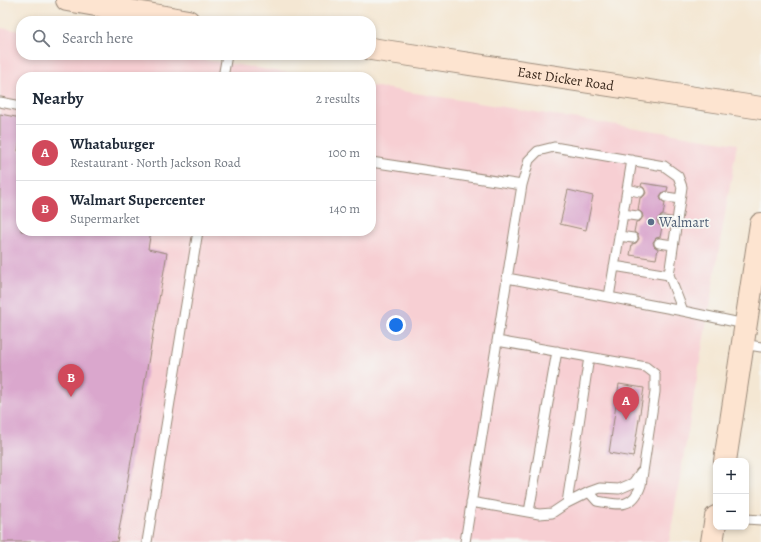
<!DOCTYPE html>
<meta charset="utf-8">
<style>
:root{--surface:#fff;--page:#f2f2f3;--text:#1f2937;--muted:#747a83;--line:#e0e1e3;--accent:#d1495b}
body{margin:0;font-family:Alegreya,serif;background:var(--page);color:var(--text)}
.controls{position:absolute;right:12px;bottom:12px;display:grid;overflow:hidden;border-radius:8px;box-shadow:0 2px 6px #0003}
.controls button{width:36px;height:36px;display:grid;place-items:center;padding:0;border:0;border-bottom:1px solid var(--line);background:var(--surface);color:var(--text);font:20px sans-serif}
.you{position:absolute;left:396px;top:325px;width:14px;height:14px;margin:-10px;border:3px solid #fff;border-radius:50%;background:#1a73e8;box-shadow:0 0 0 6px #1a73e833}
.badge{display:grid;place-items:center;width:26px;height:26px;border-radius:50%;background:var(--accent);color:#fff;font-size:13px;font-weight:700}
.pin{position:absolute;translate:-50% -33px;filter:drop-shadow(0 1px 2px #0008)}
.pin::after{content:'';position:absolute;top:21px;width:14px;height:12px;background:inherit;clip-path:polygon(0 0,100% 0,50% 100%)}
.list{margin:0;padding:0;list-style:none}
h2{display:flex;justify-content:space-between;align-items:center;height:52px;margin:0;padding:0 16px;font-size:17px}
h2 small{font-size:13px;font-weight:400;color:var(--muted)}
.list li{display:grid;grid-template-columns:26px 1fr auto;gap:12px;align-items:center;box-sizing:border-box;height:56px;padding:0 16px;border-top:1px solid var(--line)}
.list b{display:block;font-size:15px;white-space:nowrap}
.list p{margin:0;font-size:13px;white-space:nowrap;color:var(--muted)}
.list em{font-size:13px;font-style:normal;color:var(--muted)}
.icon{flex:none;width:22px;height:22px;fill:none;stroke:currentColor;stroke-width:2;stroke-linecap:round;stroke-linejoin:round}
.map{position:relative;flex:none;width:761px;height:542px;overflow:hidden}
.search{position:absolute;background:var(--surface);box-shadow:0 2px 6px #0003;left:16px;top:16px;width:360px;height:44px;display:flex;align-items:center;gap:10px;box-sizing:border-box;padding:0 14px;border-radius:16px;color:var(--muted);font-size:15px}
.panel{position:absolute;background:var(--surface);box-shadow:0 2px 6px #0003;left:16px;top:72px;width:360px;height:164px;border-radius:16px}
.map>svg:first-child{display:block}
.built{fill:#f7cfd3}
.building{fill:#daa7cd}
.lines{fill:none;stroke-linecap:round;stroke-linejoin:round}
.lane-casing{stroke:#988878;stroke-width:11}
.secondary-casing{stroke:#988878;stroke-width:24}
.lane{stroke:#fff;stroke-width:9}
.secondary{stroke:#fde4d0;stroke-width:22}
.service-dot{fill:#5c6f8a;stroke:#f6f6f2;stroke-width:1.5}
.labels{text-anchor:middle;stroke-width:3.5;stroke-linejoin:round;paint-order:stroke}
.street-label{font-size:14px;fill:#3b2a1e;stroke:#f6f6f2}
.service-label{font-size:14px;fill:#4e5e75;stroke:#f6f6f2;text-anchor:start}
</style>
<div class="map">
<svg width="761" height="542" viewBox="0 0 761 542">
<rect width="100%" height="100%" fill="#f6f6f2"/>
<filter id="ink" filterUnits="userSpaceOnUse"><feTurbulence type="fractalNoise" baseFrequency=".025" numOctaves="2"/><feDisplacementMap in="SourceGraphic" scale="8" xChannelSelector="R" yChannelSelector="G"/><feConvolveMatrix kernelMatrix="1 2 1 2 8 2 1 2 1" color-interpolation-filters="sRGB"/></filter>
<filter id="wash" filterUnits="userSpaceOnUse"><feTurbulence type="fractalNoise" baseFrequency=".012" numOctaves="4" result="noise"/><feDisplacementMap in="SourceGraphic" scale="16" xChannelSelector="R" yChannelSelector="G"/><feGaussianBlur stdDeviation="0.9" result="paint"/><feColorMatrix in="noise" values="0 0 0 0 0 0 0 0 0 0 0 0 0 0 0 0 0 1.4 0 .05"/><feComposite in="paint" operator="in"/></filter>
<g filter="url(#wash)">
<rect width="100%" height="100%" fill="#f4e7d3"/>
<path class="built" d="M0,28L21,31V55H175L314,77H21V231H371V86L737,144L669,542H0Z"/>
<g id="blocks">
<path class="building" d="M0,114L21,118V134L18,151L21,152V231H151L148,249L167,253L117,542H0Z
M642,183L668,187L667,191L663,192L660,196L661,200L665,203L663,215L659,217L657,220L658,224L662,227L660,237L656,238L653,242L654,246L658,249L656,259L630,255L632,244L636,243L639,239L638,235L634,232L636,222L640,221L643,217L642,213L638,210L640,198L644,196L646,193L644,188L641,186Z
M568,190L593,196L586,230L560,224Z
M619,384L644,388L633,457L609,453Z"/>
</g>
</g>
<g filter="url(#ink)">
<use href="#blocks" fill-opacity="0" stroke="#988878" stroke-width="1"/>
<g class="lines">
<g class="lane-casing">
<path id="lane" d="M223,77L227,55
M0,102L21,106
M371,162L522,185L465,542
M522,185L529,160L538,151L554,147L664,166L678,176L682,187L669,275L683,311
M627,189L640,192
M666,197L680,199
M623,214L637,216
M663,221L676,223
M619,236L633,238
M659,243L673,245
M614,266L669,275
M507,278L683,311L745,324
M609,297L632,160
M743,344L761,347
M589,357L646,367L655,374V392L641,485C633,509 618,505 597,501L589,492
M471,502L539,514L552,513L567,503L589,357L497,341
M567,503L589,492L600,488L619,489L633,483L641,472
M529,512L557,351
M746,519L761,520
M147,542L198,231"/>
</g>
<g class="secondary-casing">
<g id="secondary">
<path d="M67,0L188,21"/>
<path id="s1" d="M371,49L761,108"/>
<path d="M725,461L761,224"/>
<path d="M712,542L716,517"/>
</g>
</g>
<use href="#lane" class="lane"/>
<use href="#secondary" class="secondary"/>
</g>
</g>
<circle class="service-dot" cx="651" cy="222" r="4"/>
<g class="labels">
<g class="street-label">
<text dy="5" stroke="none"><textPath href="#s1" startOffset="197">East Dicker Road</textPath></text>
</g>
<g class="service-label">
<text x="659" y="227">Walmart</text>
</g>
</g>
</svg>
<div class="controls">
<button>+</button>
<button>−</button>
</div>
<div class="you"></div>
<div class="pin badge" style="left:626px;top:420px">A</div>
<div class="pin badge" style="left:71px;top:397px">B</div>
<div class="search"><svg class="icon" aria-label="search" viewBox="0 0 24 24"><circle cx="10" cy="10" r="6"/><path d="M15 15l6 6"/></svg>Search here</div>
<section class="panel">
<h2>Nearby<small>2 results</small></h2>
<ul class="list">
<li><span class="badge">A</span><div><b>Whataburger</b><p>Restaurant · North Jackson Road</p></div><em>100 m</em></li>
<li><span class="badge">B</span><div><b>Walmart Supercenter</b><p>Supermarket</p></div><em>140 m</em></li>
</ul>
</section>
</div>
